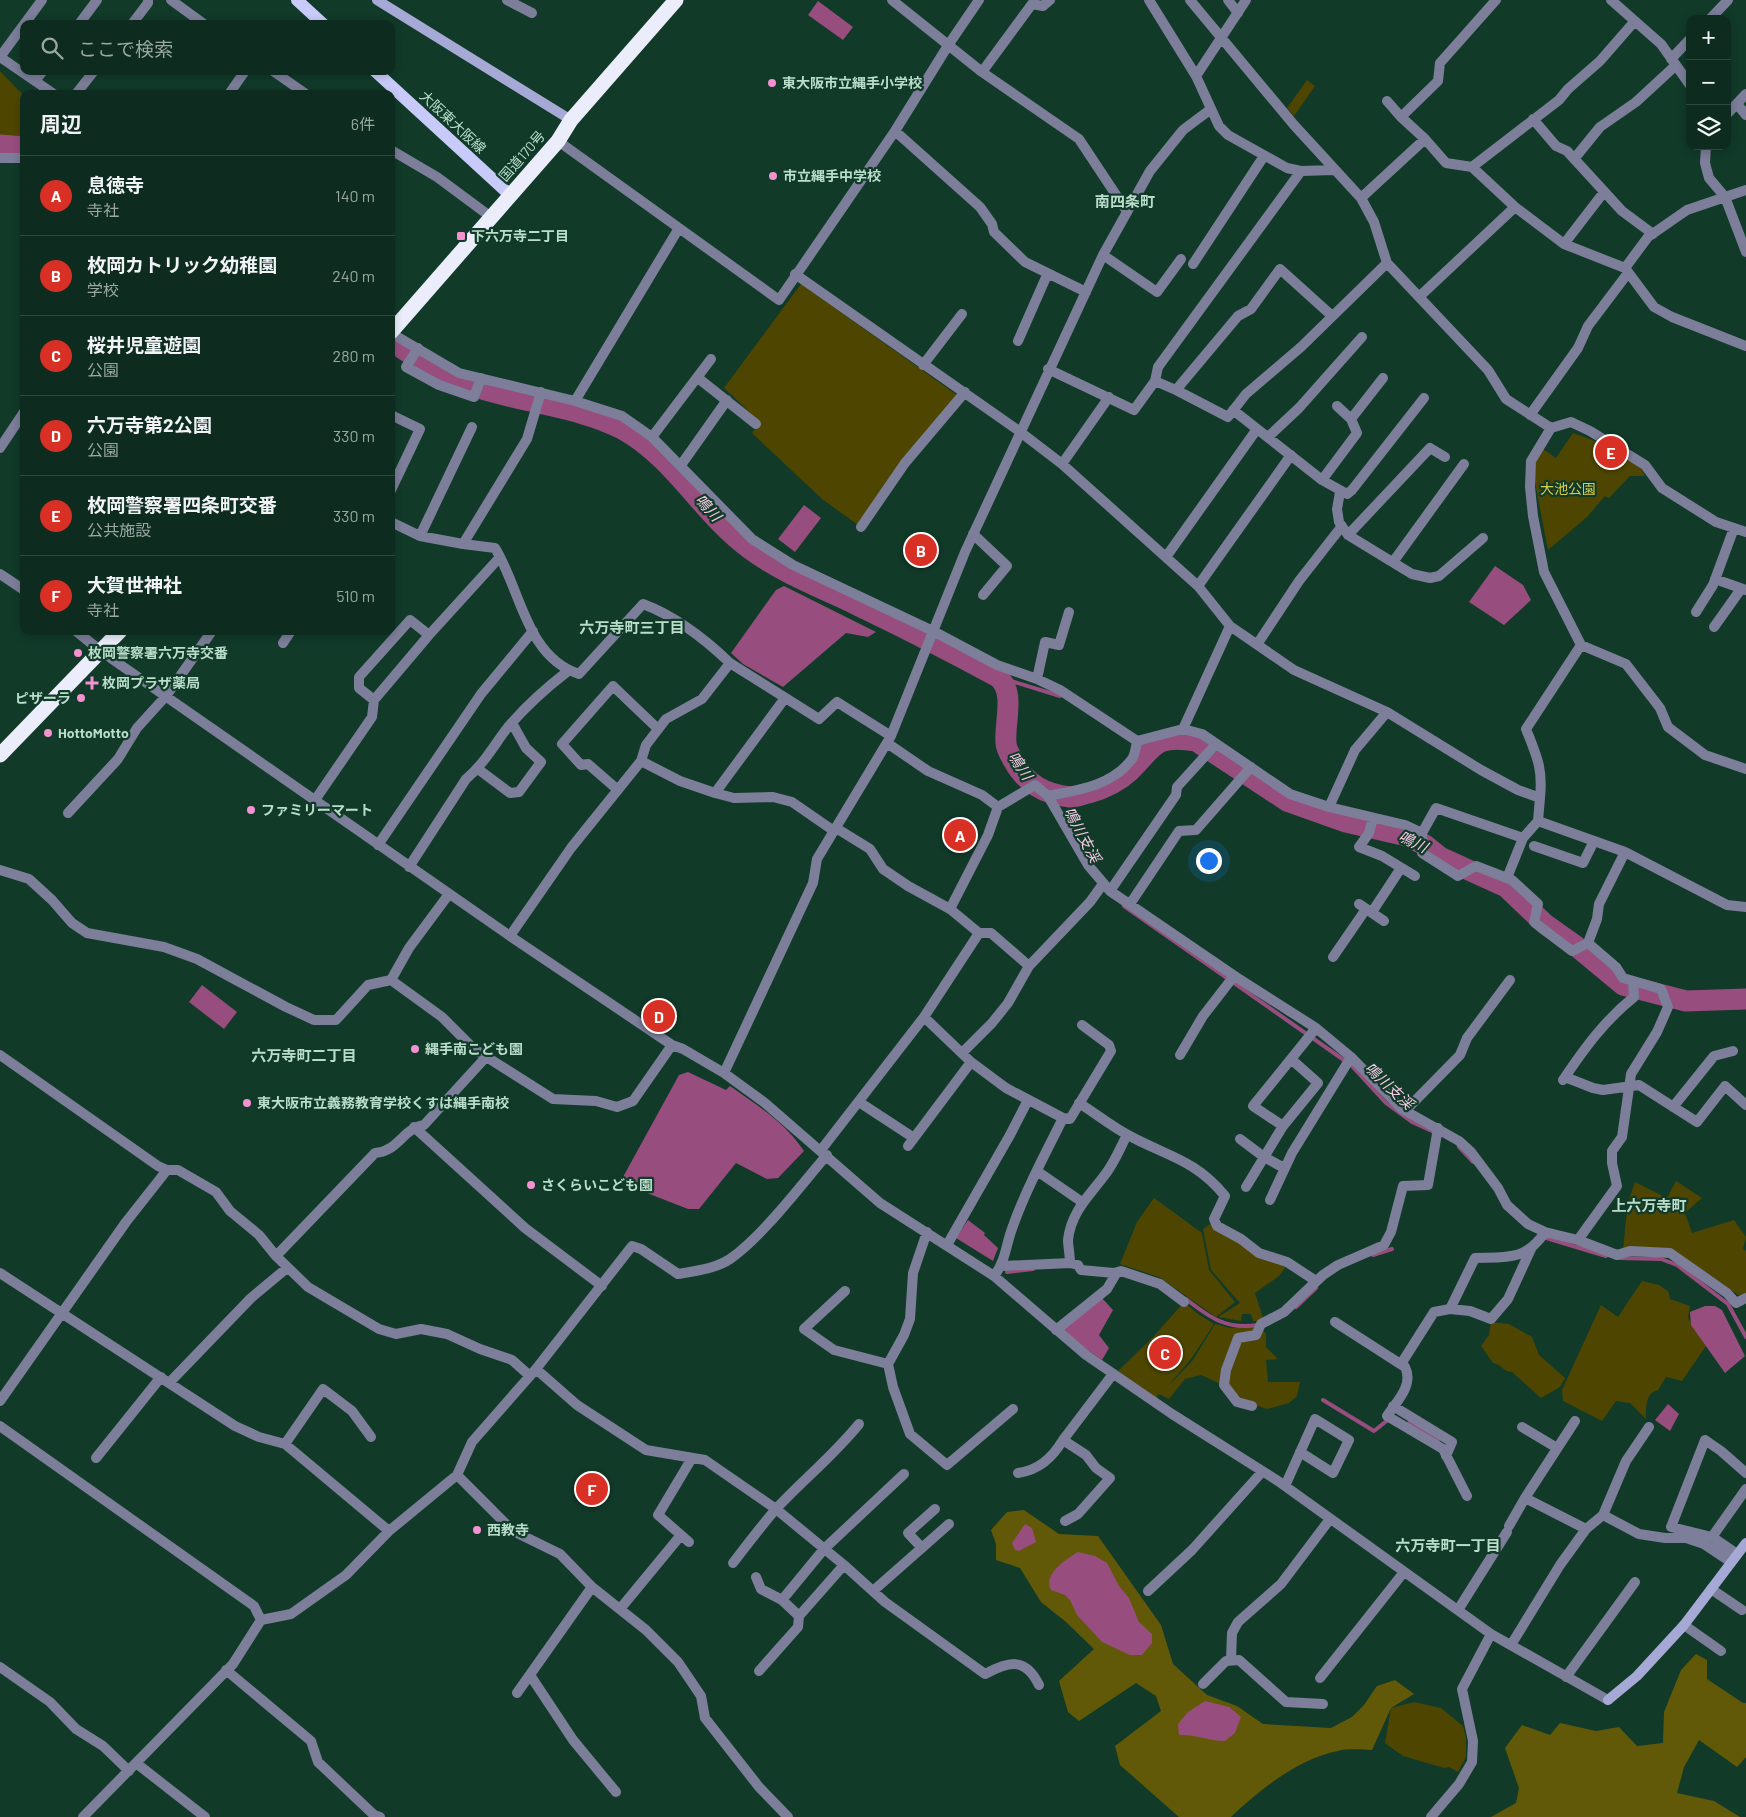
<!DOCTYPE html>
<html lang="ja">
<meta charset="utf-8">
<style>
:root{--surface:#0d2c1f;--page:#1b382c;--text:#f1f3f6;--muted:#9aa7a4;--line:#2d483d;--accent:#d93025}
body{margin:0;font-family:Barlow,"Noto Sans JP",sans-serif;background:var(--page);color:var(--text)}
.controls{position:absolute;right:15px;top:15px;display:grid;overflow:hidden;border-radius:10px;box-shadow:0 2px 8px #0003}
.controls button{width:45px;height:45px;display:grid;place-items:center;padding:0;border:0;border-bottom:1px solid var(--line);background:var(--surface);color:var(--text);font:25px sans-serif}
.you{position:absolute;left:1208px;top:860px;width:18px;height:18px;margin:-12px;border:4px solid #fff;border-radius:50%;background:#1a73e8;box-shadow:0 0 0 8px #1a73e833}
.badge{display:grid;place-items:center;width:32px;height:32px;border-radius:50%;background:var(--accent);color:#fff;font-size:16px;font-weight:700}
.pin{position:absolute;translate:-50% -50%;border:2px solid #fff;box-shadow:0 1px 5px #0006}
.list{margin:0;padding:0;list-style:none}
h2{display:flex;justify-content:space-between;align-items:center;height:65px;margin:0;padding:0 20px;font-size:21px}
h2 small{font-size:16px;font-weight:400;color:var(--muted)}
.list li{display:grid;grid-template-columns:32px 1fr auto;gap:15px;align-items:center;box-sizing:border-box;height:80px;padding:0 20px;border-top:1px solid var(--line)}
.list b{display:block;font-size:19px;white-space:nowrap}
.list p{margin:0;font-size:16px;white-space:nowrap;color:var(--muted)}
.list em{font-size:16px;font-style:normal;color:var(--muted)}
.icon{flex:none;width:28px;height:28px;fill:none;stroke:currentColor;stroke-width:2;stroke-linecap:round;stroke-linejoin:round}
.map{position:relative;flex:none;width:1746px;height:1817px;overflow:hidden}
.search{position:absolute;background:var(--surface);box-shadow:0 2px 8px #0003;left:20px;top:20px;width:375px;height:55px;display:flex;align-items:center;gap:12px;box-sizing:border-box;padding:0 18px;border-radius:10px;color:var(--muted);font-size:19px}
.panel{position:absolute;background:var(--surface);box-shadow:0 2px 8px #0003;left:20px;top:90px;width:375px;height:545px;border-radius:10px}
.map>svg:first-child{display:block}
.green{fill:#4e4600}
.forest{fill:#625908}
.water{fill:#974e7e}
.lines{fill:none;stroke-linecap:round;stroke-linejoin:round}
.stream{stroke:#974e7e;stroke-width:4}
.river{stroke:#974e7e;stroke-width:21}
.street{stroke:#7c7e9a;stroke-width:10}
.secondary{stroke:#a6a9d5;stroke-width:10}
.primary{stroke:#c8cbf9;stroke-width:12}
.highway{stroke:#ecedfb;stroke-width:15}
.poi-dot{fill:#f590d1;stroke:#113a29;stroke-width:2}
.labels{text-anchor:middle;stroke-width:4.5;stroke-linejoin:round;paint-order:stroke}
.poi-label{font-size:14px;font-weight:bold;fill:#b9ddca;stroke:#113a29;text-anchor:start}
.street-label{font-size:14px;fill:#b9ddca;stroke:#113a29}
.park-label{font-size:14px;fill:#dccc4d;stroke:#113a29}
.neighbourhood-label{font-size:15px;font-weight:bold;fill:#b9ddca;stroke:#113a29}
.water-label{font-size:15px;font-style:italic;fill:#f5cae3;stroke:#113a29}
</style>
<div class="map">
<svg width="1746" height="1817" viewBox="0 0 1746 1817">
<rect width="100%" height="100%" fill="#113a29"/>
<path class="green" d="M0,71L24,96V139L0,138Z
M1307,80L1315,86L1294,116L1287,108Z
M801,284L957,395L858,525L822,499L752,433L760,422L724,388Z
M1573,433L1606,445L1601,453L1615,461L1621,453L1640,466L1645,476H1630L1609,498L1605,496L1587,517L1548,550L1534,477L1535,461L1543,449L1556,458Z
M653,1007H658L670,1015L664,1024L648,1017Z
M1676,1181L1702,1198L1685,1213L1692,1233L1734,1220L1746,1237L1743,1249L1746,1251V1294L1738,1295L1675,1251L1623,1249L1628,1202L1635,1182L1667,1198Z
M1154,1198L1202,1233L1209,1270L1235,1302L1216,1317L1159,1277L1120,1264L1137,1222Z
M1210,1224L1287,1265L1279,1276L1255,1293L1264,1321H1253L1251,1314H1242L1241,1321L1218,1317L1240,1303L1211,1270L1203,1229Z
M1642,1281L1659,1285L1668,1291L1670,1299L1690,1306L1688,1318L1706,1346L1682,1381L1666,1377L1658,1390C1645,1393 1646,1408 1646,1419L1630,1403L1616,1401L1602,1421L1563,1401L1562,1390L1601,1305L1618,1317Z
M1184,1302L1198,1314L1214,1324L1191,1359L1167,1387L1193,1360L1215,1324L1230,1328L1258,1326L1255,1333L1236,1336L1221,1384L1201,1375L1185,1379L1169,1399L1159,1394L1156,1398L1118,1371L1154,1336Z
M1491,1322L1509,1324L1532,1337L1539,1355L1565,1378L1560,1387L1541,1398L1512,1372C1504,1372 1501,1364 1493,1363L1481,1346L1489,1335Z
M1262,1330L1266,1334V1347L1278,1359L1266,1360L1268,1382H1300L1297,1396L1289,1403L1267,1409L1239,1400L1226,1383L1240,1340Z
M1414,1702L1441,1708L1463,1726L1466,1737V1757L1458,1772L1449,1767L1444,1768L1403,1756L1385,1743L1391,1708Z"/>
<path class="forest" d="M1024,1510L1059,1534L1098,1536L1161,1625L1173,1664L1207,1695L1237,1706L1263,1724L1331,1728L1352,1717L1364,1705L1377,1686L1395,1680L1414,1694L1391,1708L1372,1750C1361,1750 1348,1748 1338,1751C1299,1758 1258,1791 1231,1817H1179L1120,1765L1115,1746L1161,1711L1156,1696L1136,1683L1079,1721L1068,1712L1059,1681L1094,1649L1066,1622L1041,1602L1020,1568L996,1560V1544L991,1530L1007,1512Z
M1696,1654L1707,1660V1679L1743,1703H1746V1757L1737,1767L1699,1740L1684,1767L1677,1793L1714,1801L1740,1817H1491L1516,1803L1519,1788L1505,1748L1522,1725L1550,1735L1560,1723L1596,1731L1619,1727L1637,1746L1663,1743L1664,1712L1681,1670Z"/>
<path class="water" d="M818,1L853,27L843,40L808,15Z
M804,505L821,518L795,552L778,539Z
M1495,566L1523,585L1531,600L1504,625L1469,602Z
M784,586L876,632L868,637L846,633L783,687L743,664L731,653L776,590Z
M202,985L237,1012L224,1029L189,1002Z
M688,1072L726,1090L730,1086C757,1105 786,1123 804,1151L778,1178L767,1179L736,1163L699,1209H688L629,1186L623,1177L679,1075Z
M968,1220L985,1233L984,1235L998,1248L993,1261L956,1238Z
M1102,1298L1113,1310L1099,1335L1109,1348L1102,1360L1064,1334V1328Z
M1705,1306H1715L1722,1310L1745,1356L1725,1373L1691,1325L1690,1312Z
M1668,1404L1679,1414L1670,1431L1655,1420Z
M1025,1524L1032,1528L1036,1542L1019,1551L1015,1550L1012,1543Z
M1078,1552L1095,1556L1107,1563L1119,1586L1129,1598L1139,1622L1152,1634V1643L1142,1655H1130L1102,1642L1077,1615L1070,1600L1065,1595L1051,1590C1043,1574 1065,1560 1078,1552Z
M1205,1701L1229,1707L1241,1717L1235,1733L1225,1741C1209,1741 1196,1734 1179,1735L1178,1724L1188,1712Z"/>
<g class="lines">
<path class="stream" d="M998,677L1060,696
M1138,746L1146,751
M1124,906L1351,1065L1386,1103L1412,1122L1434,1132
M1459,1147L1473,1162
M1543,1237L1606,1256
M1373,1255L1392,1249
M1620,1258L1661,1259L1677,1265L1728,1304L1746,1337
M1007,1272L1033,1269
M1186,1299C1210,1318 1227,1330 1258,1325
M1296,1307L1316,1288
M1323,1400L1374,1431L1389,1419
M1409,1423L1438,1440"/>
<path class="river" d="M0,145L24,147
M391,341C418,359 442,376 473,386C519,402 580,407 622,429C675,458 702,514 750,549C782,573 822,588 857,605C905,628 952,652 998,677C1016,692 1004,722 1006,743C1006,748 1010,755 1013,760C1026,784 1044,794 1070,797C1076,797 1083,794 1089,793C1103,789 1118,782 1129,772C1155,747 1153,734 1196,741L1287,801L1346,822L1407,836L1425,845L1440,857L1506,887L1545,924L1576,946L1623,985L1686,1001L1746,999"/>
<path class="street" d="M42,0L0,57L54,94
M171,0L204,24
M507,0L532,13
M892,0L982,72L1079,139L1126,210
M1149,0L1196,76L1219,126L1228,135L1287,168L1301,171L1334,170
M1190,0L1294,125L1361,198L1374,222L1387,263L1488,370L1506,399L1551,428L1571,422L1590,431L1645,465L1662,488L1716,522L1746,532
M1228,0L1238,13
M1611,0L1661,44L1690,85
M1710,19L1728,0
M79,24L97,0
M132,24L148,3V0
M1671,59L1690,39
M273,71L306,94
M982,72L1032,4L1043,6L1050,0
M1196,76L1246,0
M35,81L43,71
M76,94L94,71
M229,94L245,71
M1387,101L1401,117L1438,81L1440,63L1496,0
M1737,104L1746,115
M1727,114L1746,94
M1401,117L1425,139
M1533,119L1556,146L1567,151L1622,211L1653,234
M895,131L980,207L992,224L994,232L1025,262L1086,292
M558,141L779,300L895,131L949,44L979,0
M1706,146L1705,163L1709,178L1725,197L1746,252
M391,150L437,177L491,217
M0,158H24
M1574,159L1600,127L1636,102L1675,66
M1472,167L1559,100L1568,89L1600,61L1634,22
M1361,198L1425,139L1446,163L1472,167L1515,207L1564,244L1625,268L1654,307L1672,317L1746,346
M1564,244L1604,192
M1103,255L1157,292L1181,259
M1193,264L1264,156
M1625,268L1648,237L1687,210L1746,190
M795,274L1019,431L1062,464L1198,586L1230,626L1294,670L1387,712L1481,770L1518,790L1540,798L1538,821L1625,852L1727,905L1746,907
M1420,296L1515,207
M391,333L459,373L575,401L622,416L652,437L752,539L793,565L933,631L997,665L1037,679L1060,690L1137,741L1183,729L1230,626
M1018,341L1047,275
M418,348L406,367L439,385L474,397L481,378
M923,365L962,314
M1048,369L1134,410L1155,381L1176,390L1228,417L1246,394L1301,347L1387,263
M698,378L756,424
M1155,381L1158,367L1301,171
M1176,390L1238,316L1251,309L1280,269L1331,315
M541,392L527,439L463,544L495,548C521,590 526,657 579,674L643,604C675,616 705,639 730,663L819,719L837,702L891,736
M575,401L679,228
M1233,410L1322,480L1347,494L1352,490L1424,398
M391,415L420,429L391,490
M1530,415L1578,348L1588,326L1628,273
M1351,419L1383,378
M1551,428L1531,461L1530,487L1533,516L1544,572L1581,645L1626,664L1660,708L1668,727L1705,755L1746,769
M652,437L711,359
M1268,437L1299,408L1362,337
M0,448L24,412
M1062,464L1109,397
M681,465L727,400
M1322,480L1357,433L1351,419L1337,406
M1340,492L1337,509L1339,522L1348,535L1412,574L1430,578L1439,576L1483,538
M391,522L420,536L463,544
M861,527L905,463L965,392
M973,534L1007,566L983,595
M1348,535L1430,448L1445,457
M420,536L472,427
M1166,557L1257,429
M1393,562L1464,464
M0,574L24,590
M1715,579L1746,590
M1198,586L1291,455
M1696,612L1713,585L1734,528
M1714,627L1741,589
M76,631L102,652L510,936L672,1045L683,1049L724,1073L765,1103L880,1203L994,1276L1086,1355L1172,1414L1278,1481L1491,1634L1608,1700
M283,643L291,631
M1258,643L1299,581L1342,526
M1037,679L1045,642L1059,645L1069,612
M785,698L715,793L734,798L773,797L792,802L834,831
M374,700L359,688V677L410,620L429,635
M1183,729L1202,734L1290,794L1329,807L1405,825L1422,833L1436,808L1523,838L1538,821
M887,743L928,771L982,795L998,807
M641,761L646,745L666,719L702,699L730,663
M478,769L510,793L519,792L541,762L526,748L512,723
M618,790L588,764L581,765L562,744L613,686L658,729
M1048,796C1078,790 1112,786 1132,759C1135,755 1136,746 1137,741
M1540,798C1543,768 1537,757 1526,729L1581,645
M315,800L372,717L374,700L429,635L500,557
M1329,807L1355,750L1387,712
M68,813L118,759L137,728L166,696L212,631
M1373,818L1369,833L1359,847L1382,856L1415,876
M1422,833V853L1458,876L1476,866L1512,880L1538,904L1534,922L1572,951L1588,943
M378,845L481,694L533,631
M1534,846L1583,863L1594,841
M409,867L466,779C484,764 494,745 508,727C526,706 546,688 568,671
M0,870L29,879L52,900L72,923L87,933L164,947L197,959L286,1007L314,1020H336L368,985L391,980L442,1017L474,1049L553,1099L596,1101L617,1107L633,1101L672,1045
M1507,878L1523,838
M1110,891L1176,795L1177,787L1216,744
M1130,904L1179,831L1196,830L1251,767
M1359,904L1384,921
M950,909L988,835L998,807L1035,785L1048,796L1088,865L1110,891L1236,977L1316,1028L1351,1057L1402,1109L1459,1141L1471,1152L1498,1188L1507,1205L1528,1224L1545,1232L1578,1240L1617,1255L1630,1251L1670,1253L1727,1293L1736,1303L1746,1298
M1372,912L1401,868
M979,933H991L1029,966
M510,936L571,848L641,761L680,781L715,793
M1333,957L1366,909
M391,980L409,948L449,894
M924,1017L971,1062L1006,1088L1063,1118C1046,1153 1026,1188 1013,1226C1006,1243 1006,1261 994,1276
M962,1053L992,1023L1008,1003L1029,966L1090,902L1103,884
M0,1055L158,1166L167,1170H178L216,1192L230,1211L259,1235L276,1256L308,1287L379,1329L396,1334L421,1329L447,1334L480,1349L512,1360L530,1376
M1180,1055L1203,1016L1234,976
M724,1073L813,883L817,859L891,736L965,552L1103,255L1150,171L1183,130L1211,109
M1565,1077L1593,1088L1603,1090L1639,1085L1697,1122L1725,1086L1746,1105
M1563,1080C1584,1049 1604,1021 1634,997L1633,982
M859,1102L914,1138
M1079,1103C1095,1113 1111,1126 1128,1135C1166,1156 1195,1159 1225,1196L1214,1219L1217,1226L1241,1239L1259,1253L1287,1262L1316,1281
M1673,1107L1714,1056L1733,1051
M1405,1111L1460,1055L1467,1038L1510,980
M1063,1118L1070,1119L1111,1051L1109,1045L1082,1025
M1283,1126L1253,1106L1316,1028
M414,1127L525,1228L602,1286
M1240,1139L1264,1157L1284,1168
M908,1146L971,1062
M821,1150L924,1017L979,933L950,909L908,886L883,869L870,849L836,828
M1037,1171L1082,1202
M1246,1187L1283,1126L1318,1083L1291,1059
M1270,1200L1292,1153L1351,1057
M927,1232L913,1273L910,1319L904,1335L888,1364L893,1387L910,1434L947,1465L1013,1409
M1578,1240L1617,1186L1612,1163V1151L1622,1137L1631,1074L1657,1032L1668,1007L1661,989L1623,978L1616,967L1588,943L1597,919L1599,904L1625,852
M947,1245L1010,1135L1028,1100
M276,1256L375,1153C399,1151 402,1129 424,1125L486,1057
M1070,1263L1078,1265L1081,1270L1114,1273L1121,1271L1160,1284L1184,1302
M1002,1266L1070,1263C1070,1255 1068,1246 1068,1240C1071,1212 1089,1196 1104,1176C1114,1164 1120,1148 1127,1135
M0,1273L235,1426L259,1437L285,1444L389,1531
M845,1291L804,1329L834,1350L888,1364
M1450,1309L1470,1311L1491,1319L1508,1299L1531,1249
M1335,1322L1405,1367C1414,1385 1397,1401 1387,1416L1443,1449L1467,1496
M1056,1330L1107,1289L1117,1272
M1401,1364L1434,1312L1450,1309L1475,1258C1506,1257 1526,1261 1545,1232
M536,1369L577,1405L646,1450L705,1460L776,1509L844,1565L885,1602L985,1674C1008,1662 1025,1656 1039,1685
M169,1383L251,1298L287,1268
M0,1401L126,1222L167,1170
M1252,1406L1237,1402L1224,1385L1226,1370L1238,1338L1256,1335L1261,1324L1284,1312L1323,1275L1338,1265L1384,1245L1391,1232L1403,1186L1428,1185L1438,1128
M1393,1406L1452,1442L1446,1456
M1575,1421L1525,1498L1586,1529
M0,1426L254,1606L261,1620
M1522,1427L1557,1448
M285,1444L323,1389L352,1411L371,1437
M96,1458L161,1377
M1018,1473C1039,1470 1052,1458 1063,1440
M457,1475L513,1531L560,1554L592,1587L646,1630L678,1662L701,1696L705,1718L759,1787L788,1817
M1285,1486L1315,1419L1349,1440L1333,1473L1300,1452
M1603,1515L1639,1534L1665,1538H1686L1704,1544L1731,1562
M1065,1521L1078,1514L1110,1478L1096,1468L1086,1455L1063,1440L1113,1374
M1509,1526L1525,1498
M1712,1537L1746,1489
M689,1542L658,1515L692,1458
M922,1548L908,1533L935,1509
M1737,1554L1712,1537L1671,1527L1705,1440L1721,1451L1746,1473
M733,1563C747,1545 761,1526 776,1509C803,1480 834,1455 859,1424
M756,1577L761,1589L782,1600L799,1616L798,1627L759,1671
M1711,1589L1742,1610
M873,1591L949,1524
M1148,1591L1192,1550L1262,1472
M782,1600L824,1549L904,1474
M620,1609L681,1535
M1458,1610L1507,1532
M799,1616L844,1565
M1684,1625L1721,1651
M1511,1645L1560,1565L1586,1529L1603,1515L1626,1461L1649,1427
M1231,1659L1232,1633L1238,1622L1281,1584L1330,1519
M0,1667L50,1702L76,1729L103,1746L129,1771
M226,1670L311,1741L318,1762L374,1815L380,1817
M530,1675L573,1740L616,1792
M1566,1677L1635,1582
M1320,1678L1404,1572
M1203,1684L1226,1661L1239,1660L1286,1702L1323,1704
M517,1693L592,1587
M136,1763L205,1817
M83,1817L233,1664L261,1620L291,1614L346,1575L389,1531L457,1475L472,1442L536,1369L632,1246L641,1249L678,1274C695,1271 715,1269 730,1259C763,1236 800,1186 827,1155
M1431,1817L1459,1784L1472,1762L1473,1741L1462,1689L1491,1634"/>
<path class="secondary" d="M377,0L571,120
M1608,1700L1637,1676L1684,1625L1746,1543"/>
<path class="primary" d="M297,0L323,24
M375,71L510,195"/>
<path class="highway" d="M391,332L558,141L571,120L676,0
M0,755L120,631"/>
</g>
<g class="poi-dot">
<circle cx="772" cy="83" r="5"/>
<circle cx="773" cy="176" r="5"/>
<rect x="456" y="231" width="10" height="10" rx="2.5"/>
<circle cx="78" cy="653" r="5"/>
<path d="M89.5 675.5h5v5h5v5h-5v5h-5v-5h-5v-5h5z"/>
<circle cx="81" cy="698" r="5"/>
<circle cx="48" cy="733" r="5"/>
<circle cx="251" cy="810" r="5"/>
<circle cx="415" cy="1049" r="5"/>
<circle cx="247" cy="1103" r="5"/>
<circle cx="531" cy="1185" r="5"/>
<circle cx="477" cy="1530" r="5"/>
</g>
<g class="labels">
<g class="poi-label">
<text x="782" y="88">東大阪市立縄手小学校</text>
<text x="783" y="181">市立縄手中学校</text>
<text x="471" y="241">下六万寺二丁目</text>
<text x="88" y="658">枚岡警察署六万寺交番</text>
<text x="102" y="688">枚岡プラザ薬局</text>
<text x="71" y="703" text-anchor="end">ピザーラ</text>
<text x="58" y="738">HottoMotto</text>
<text x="261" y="815">ファミリーマート</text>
<text x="425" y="1054">縄手南こども園</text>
<text x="257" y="1108">東大阪市立義務教育学校くすは縄手南校</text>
<text x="541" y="1190">さくらいこども園</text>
<text x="487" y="1535">西教寺</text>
</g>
<g class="street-label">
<text transform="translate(453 122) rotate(43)" y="5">大阪東大阪線</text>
<text transform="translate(522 156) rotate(-49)" y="5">国道170号</text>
</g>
<g class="park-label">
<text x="1568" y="494">大池公園</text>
</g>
<g class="neighbourhood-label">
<text x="1125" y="207">南四条町</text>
<text x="632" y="633">六万寺町三丁目</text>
<text x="304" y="1061">六万寺町二丁目</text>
<text x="1649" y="1211">上六万寺町</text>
<text x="1448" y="1551">六万寺町一丁目</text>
</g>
<g class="water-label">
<text transform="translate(708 508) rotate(48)" y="5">鳴川</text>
<text transform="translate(1020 766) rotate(56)" y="5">鳴川</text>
<text transform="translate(1082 835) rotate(62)" y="5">鳴川支渓</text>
<text transform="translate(1413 842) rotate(26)" y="5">鳴川</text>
<text transform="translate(1389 1086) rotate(43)" y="5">鳴川支渓</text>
</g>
</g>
</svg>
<div class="controls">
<button>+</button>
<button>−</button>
<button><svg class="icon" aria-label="layers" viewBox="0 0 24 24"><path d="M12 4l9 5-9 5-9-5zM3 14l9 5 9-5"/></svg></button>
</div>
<div class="you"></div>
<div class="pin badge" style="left:960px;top:835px">A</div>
<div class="pin badge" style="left:921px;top:550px">B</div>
<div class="pin badge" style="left:1165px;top:1353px">C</div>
<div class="pin badge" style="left:659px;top:1016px">D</div>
<div class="pin badge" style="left:1611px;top:452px">E</div>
<div class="pin badge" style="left:592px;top:1489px">F</div>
<div class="search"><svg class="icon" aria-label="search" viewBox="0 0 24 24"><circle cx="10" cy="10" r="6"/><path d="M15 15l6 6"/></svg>ここで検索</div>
<section class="panel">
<h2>周辺<small>6件</small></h2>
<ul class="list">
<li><span class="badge">A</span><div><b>息徳寺</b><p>寺社</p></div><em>140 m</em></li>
<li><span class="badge">B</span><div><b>枚岡カトリック幼稚園</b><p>学校</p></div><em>240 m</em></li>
<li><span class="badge">C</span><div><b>桜井児童遊園</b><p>公園</p></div><em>280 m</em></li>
<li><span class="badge">D</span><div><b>六万寺第2公園</b><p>公園</p></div><em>330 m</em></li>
<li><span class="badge">E</span><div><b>枚岡警察署四条町交番</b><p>公共施設</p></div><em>330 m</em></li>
<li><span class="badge">F</span><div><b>大賀世神社</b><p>寺社</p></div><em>510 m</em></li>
</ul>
</section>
</div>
